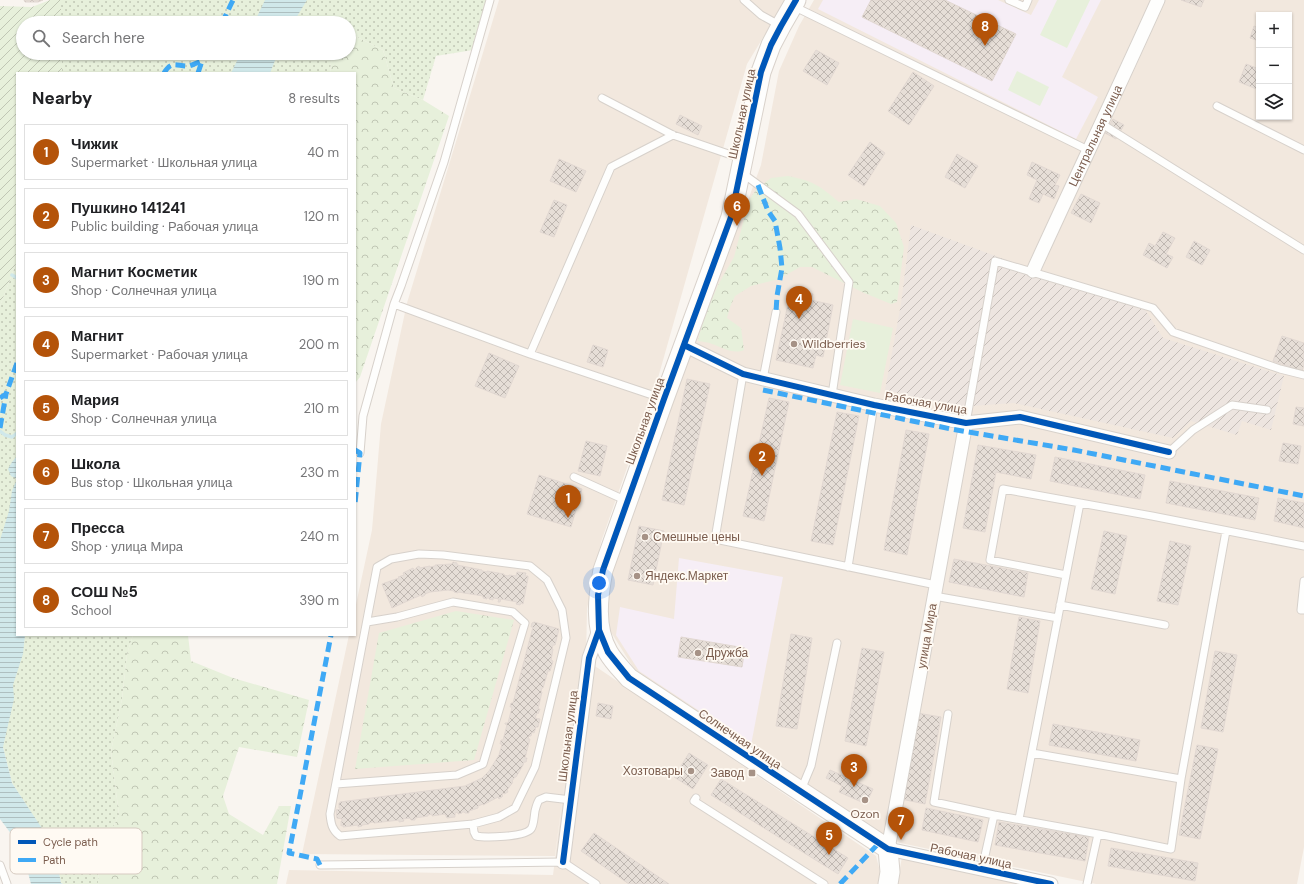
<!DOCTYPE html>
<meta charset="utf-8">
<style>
:root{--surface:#fff;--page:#f6f6f6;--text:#202124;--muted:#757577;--line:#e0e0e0;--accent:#b45309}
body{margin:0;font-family:"DM Sans",sans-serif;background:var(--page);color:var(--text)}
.controls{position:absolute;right:12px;top:12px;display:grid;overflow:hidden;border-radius:0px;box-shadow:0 1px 3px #0004}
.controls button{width:36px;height:36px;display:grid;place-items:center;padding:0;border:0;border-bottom:1px solid var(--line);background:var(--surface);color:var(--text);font:20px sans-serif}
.you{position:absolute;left:599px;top:583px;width:14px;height:14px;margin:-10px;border:3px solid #fff;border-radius:50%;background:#1a73e8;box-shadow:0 0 0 6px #1a73e833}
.badge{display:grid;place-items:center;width:26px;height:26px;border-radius:50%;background:var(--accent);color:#fff;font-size:13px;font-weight:700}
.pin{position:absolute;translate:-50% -33px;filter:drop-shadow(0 1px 2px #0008)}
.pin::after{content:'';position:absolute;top:21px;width:14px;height:12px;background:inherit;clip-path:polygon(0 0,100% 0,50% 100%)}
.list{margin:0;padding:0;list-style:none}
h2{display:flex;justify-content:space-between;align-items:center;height:52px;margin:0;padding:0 16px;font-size:17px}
h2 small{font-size:13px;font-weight:400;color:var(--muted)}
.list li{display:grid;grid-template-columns:26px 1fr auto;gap:12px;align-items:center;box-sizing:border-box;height:56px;margin:0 8px 8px;padding:0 8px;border:1px solid var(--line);border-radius:0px}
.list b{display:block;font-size:15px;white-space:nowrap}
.list p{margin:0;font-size:13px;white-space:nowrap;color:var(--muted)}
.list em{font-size:13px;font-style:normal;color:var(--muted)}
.icon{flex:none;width:22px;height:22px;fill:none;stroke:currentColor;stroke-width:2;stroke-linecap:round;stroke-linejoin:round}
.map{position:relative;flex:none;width:1304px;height:884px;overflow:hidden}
.search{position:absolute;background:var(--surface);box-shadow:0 1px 3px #0004;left:16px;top:16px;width:340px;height:44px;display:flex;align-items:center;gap:10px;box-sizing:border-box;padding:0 14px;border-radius:22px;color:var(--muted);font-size:15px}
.panel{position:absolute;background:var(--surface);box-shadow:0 1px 3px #0004;left:16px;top:72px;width:340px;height:564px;border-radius:0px}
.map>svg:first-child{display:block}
.residential{fill:#f2e8de;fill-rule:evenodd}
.industrial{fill:url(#industrial-furrows)}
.education{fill:#f6eef6}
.grass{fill:url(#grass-dots)}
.forest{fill:url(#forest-crowns)}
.garden{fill:url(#garden-furrows)}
.pitch{fill:#e7f0db}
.water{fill:url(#water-rules)}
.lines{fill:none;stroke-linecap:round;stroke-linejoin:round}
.stream{stroke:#d0e8ea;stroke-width:3.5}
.building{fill:url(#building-cross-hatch);stroke:#e2d8d2}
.lane-casing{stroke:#d7d1cb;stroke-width:9}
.street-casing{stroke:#d7d1cb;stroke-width:15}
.secondary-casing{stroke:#d9d2cb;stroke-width:21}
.lane{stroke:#fefefd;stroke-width:7}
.street{stroke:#fefefd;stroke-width:13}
.secondary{stroke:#fefefd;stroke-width:19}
.quiet{stroke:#3fa9f5;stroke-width:5;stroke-dasharray:10 5;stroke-linecap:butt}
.cycleway-casing{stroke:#fffaf3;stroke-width:8}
.cycleway{stroke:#0057b8;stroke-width:6}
.poi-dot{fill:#a69286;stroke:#fffaf3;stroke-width:1.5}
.labels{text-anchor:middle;stroke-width:3.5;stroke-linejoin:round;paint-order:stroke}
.street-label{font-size:12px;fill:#7a5c4d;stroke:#fffaf3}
.poi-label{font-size:12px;fill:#7a5c4d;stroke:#fffaf3;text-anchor:start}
.key{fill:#fffaf3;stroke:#d7cbc1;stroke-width:1}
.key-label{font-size:11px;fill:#7a5c4d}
</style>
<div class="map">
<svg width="1304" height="884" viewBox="0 0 1304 884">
<defs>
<pattern id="industrial-furrows" width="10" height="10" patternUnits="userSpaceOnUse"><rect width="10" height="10" fill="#ede5e0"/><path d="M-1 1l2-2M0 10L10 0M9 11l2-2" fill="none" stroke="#c5bdb8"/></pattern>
<pattern id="grass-dots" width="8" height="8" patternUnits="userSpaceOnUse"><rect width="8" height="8" fill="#e7f0db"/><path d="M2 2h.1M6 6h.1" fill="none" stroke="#c0c6b4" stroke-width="1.8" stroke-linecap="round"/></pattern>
<pattern id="forest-crowns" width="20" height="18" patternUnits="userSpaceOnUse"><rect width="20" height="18" fill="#e7f0db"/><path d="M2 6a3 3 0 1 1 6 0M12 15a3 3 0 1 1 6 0" fill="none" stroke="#c0c6b4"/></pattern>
<pattern id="garden-furrows" width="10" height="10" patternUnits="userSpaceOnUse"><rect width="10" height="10" fill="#e7f0db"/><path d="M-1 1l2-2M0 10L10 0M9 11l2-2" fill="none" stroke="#c0c6b4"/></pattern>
<pattern id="water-rules" width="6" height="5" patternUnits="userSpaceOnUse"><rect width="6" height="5" fill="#d0e8ea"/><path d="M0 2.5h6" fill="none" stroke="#aebfc0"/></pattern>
<pattern id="building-cross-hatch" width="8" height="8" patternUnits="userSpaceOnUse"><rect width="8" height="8" fill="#e6ded7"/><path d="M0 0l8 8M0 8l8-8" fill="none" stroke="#bfb7b1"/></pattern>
</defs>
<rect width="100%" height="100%" fill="#f9f5f0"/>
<path class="residential" d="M499,0H786L747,64L656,385L601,542L587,609L586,660L876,856L882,879L881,884H286L289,870L553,875L566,770L555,856L302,854L349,635H355V609L372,530L381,424L407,303Z
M814,0H1304V847L1297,884H1096L891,841L636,672L604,621L606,596L613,570L636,502L761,165L779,71L799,26ZM1259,15H1289V117H1259Z
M902,857L1023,884H897Z"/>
<path class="industrial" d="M911,225L1146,311L1163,338L1284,376L1271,430L1242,421L1237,435L1191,421L1173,438L1014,403L958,407L885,390L901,304Z"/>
<path class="education" d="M823,0H998L1031,15L1039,0H1101L1062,77L1098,97L1076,139L818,9Z
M679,558L783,577L751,745L639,671L616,635L620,607L674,619Z"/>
<path class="grass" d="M61,0H487L473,50L436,56L423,100L394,88L383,50L349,33V23H61Z
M62,53H332L330,73H62Z
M17,261V635H133L127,654L122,699L111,751L119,815L99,856L98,884H63L61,883L56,862L25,803L12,783L0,735V306Z"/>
<path class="forest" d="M349,33L383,50L394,88L423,100L449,116L360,377L355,383V73H330L332,53H349Z
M788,176C814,181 820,186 839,202L856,199L880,206L896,223L904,247L897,302L891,304L862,292L812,267H800L779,279L751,286L735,296L730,307L727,318L741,328L744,350C733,355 722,347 712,344C708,342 703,342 698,341L703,320L718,285L734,257L749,200L756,190L771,178Z
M456,611L514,620L474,760L355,769L379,633Z
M133,635H188L191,661L233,678L309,700L297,757L239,747L223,796L229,814L263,835L279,806H291L277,884H98L99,856L119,815L111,751L122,699L127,654Z"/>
<path class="garden" d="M50,0H61V23H23V53H62V73H17V261L0,306V6L32,7Z"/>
<path class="pitch" d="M1057,0H1090L1067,48L1040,35Z
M1017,71L1049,87L1040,106L1008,90Z
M853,319L893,328L880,393L840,385Z"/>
<path class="water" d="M265,0H307L293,23H254Z
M241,53H278L270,73H231Z
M17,456V635H25L23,654L13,685L14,699L3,747L12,783L51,842L55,852L61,883L63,884H31L26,865L28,854L24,842L12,835L0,819V540L9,511L12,491L17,479L11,476L8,469L12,462Z"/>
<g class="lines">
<path class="stream" d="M12,275L17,278
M0,431L5,435L12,437L17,433"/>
</g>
<path class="building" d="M24,0H43L38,2H25Z
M871,0H945L1016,34L992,81L862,17Z
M1181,0H1204L1201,7Z
M1254,26L1259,28V41L1250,38Z
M816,50L839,63L827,85L803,71Z
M1246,64L1259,69V90L1239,82Z
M913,72L934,86L909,125L888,111Z
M680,115L702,126L698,135L676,124Z
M1113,119L1124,125L1116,139L1105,133Z
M870,142L885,153L864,186L848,175Z
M957,154L978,166L965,188L945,177Z
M559,159L586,171L576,192L550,181Z
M1032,162L1060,175L1055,185L1059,186L1054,199L1043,194L1039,203L1029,199L1037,180L1027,175Z
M1081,194L1100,203L1091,223L1071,213Z
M554,200L567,205L554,237L540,232Z
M1163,232L1175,238L1166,254L1173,257L1167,268L1143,255L1149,243L1155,246Z
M1194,241L1210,250L1202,265L1186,257Z
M804,292L813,294L811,300L833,305L823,357L816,355L813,368L776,360L788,304L799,306Z
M1282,336L1304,343V365L1302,371L1273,361Z
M593,345L608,350L603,367L587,362Z
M489,353L519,366L505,398L475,386Z
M687,379L710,384L684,505L662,500Z
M769,398L789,402L764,521L743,516Z
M1296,407L1304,408V426L1293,424Z
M837,412L859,416L833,545L811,541Z
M906,430L929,434L907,555L884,550Z
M586,441L607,446L600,476L578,471Z
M1283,443L1301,446L1298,464L1279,461Z
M978,445L1036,455L1031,479L996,472L985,532L963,528Z
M1055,457L1145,475L1140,499L1050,481Z
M539,475L582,489L571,527L527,514Z
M1170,481L1259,498L1255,520L1166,503Z
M1278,498L1304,503V528L1274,521Z
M639,526L664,531L653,585L628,580Z
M1104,531L1127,536L1115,594L1091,589Z
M1170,541L1191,546L1178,605L1157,601Z
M954,559L1028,573L1024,597L949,582Z
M453,562L457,563V565L482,570V571L487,572V571L504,574V575L508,576L509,575L516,576L517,572L526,573L525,576H528V578L523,604L521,603L520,605L516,604L517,602L501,599L500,602H498L499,599L493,598V600L489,599V597H487V599L483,598V596L458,592V593L454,592V591L448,590L430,592L425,594V595L422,597L421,595L392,608L382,584L399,578L398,577L404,575L403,573L413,568L414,570L416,569V568L419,566L420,568L430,566V567L435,566V565L452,564Z
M1019,617L1040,621L1028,693L1007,689Z
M534,622L559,629L555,645H553L552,649H553L551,660L553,661L550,671H548L543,688H542L541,691L542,692L538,709H540L538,714L537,713L535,718L540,719L538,727H536L534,733L532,732L531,736H529L528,739H530L525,758H527L526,762H524L523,765L516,777H515L512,781L513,782L507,790L508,792L504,794L503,793L502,795L503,796L499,799L498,797L483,805V804L478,806V808L469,811V813H465L464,812H462V813L458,814V812L455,813V817L447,818L445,814L432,816V814L428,815V816L415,818V820H411L410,818L403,819L404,821L399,822V820L374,823L373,822L369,823V824L362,825V826L358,827V825L343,827V825L341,826V821H342V819L337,818L336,810L341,809V808H339V803H340V802L465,786L482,778L489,771L499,755L502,744H500L501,740H503L507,725L505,724V723H508L512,707H510L511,703H513L533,627H531L532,623Z
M791,634L812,638L797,729L776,726Z
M681,637L745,648L742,667L678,657Z
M862,648L884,652L866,746L845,741Z
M1215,651L1237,655L1223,732L1201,728Z
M598,703L613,706L611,719L596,716Z
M917,713L941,717L925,804L901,799Z
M1053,724L1140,740L1136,761L1049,745Z
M1197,745L1218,749L1200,839L1179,835Z
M689,753L708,765L693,789L674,777Z
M830,770L873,789L866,804L839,792L842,786L826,778Z
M721,779L848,858L838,874L711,795Z
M926,808L983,820L978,842L922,830Z
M999,822L1089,837L1085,861L995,845Z
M594,833L669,884H629L581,851Z
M1111,848L1198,863L1195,881L1108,866Z"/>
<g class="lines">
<g class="lane-casing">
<path id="lane" d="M744,0L761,15L781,26
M1009,0L1025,7L1028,0
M793,6L1088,150
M602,98L673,135L743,159
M1217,106L1304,150
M1102,124L1304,250
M742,173L798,214L849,282L832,395
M394,304L530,354L664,399
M530,354L611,167L673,135
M743,374L715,539L936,585
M763,379L776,312
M966,423L995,261L1153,308L1173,332L1280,369L1304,375
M1169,452L1193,430L1232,405L1267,410
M360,453L363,416L394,304L401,286L444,162L490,0
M574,477L627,501
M848,567L874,405
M1066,575L990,560L1003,489L1152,516L1304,546
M1304,581L1301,610H1304
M934,596L1058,618
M1060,605L1165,625
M948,714L934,802L994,815
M1032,753L1181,779L1171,849L1098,834
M1181,779L1226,531
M336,784L457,775L483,764L525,623L513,612L453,602L397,617L367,622
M801,790L811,766L837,643
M696,798L694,801L824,884
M1019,819L1080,503
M473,824L499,817L515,808L535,767L566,638L562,610L547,580L530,566L443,555L419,554L391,559L377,567L330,814C331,824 332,830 340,836L473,824L474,832L476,836C485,838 525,837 531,829C534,825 534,817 535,811C536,807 537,803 539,800L546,797L571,800
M0,865L7,884
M320,865L563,862L596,884
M982,869L994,815L1098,834L1087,884"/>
</g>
<g class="street-casing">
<g id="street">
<path id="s1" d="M1033,271C1074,181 1117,91 1158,0"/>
<path d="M684,345L743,374L874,405L966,423L1020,417L1169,452"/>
<path d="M966,423L888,849L1051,884"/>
<path d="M563,862L589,658L599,630"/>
</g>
</g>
<g class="secondary-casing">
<path id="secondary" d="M796,0L781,26L771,45L761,72L731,217L664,399L603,570C598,597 594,627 608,652C613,661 622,670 629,678L888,849L890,872L888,884"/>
</g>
<use href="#lane" class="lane"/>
<use href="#street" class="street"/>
<use href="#secondary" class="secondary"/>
<path class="quiet" d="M222,23L233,0
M164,73C172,59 178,67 189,66C193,65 198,62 202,61
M198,73L202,61L206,53
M758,185L768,211L775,221L780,248L782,268L777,296L776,312
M763,390L951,429L1074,450L1304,496
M0,398L6,394L17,363
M0,428L6,394
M355,450L360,453L355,504
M320,865L317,859L289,853L331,635
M840,884L879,843"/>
<g class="cycleway-casing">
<path id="cycleway" d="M684,345L743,374L874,405L966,423L1020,417L1169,452
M599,630L608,652L629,678L888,849L1051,884
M563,862L589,658L599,630L598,595L603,570L664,399L731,217L761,72L771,45L781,26L796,0"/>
</g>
<use href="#cycleway" class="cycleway"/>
</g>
<g class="poi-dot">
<circle cx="794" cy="344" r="4"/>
<circle cx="645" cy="537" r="4"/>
<circle cx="637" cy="576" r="4"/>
<circle cx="698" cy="653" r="4"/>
<circle cx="691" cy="771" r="4"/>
<rect x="748" y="769" width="8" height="8" rx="2"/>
<circle cx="865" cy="800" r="4"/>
</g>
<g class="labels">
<g class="street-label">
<text transform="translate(742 114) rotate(-78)" y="4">Школьная улица</text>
<text dy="4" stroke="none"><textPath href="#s1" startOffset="149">Центральная улица</textPath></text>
<text transform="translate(926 403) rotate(10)" y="4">Рабочая улица</text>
<text transform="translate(645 421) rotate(-70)" y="4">Школьная улица</text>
<text transform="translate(927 636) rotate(-80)" y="4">улица Мира</text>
<text transform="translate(568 736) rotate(-83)" y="4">Школьная улица</text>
<text transform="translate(740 739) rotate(34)" y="4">Солнечная улица</text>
<text transform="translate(971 856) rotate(12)" y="4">Рабочая улица</text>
</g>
<g class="poi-label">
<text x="802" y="348">Wildberries</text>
<text x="653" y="541">Смешные цены</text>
<text x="645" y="580">Яндекс.Маркет</text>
<text x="706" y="657">Дружба</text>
<text x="683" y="775" text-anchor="end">Хозтовары</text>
<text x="744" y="777" text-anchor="end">Завод</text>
<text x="865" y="818" text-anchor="middle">Ozon</text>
</g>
</g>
<rect x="10" y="828" width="132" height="46" rx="6" class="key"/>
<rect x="18" y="840" width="18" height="4" fill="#0057b8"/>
<rect x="18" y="858" width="18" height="4" fill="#3fa9f5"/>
<g class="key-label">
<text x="43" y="846">Cycle path</text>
<text x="43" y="864">Path</text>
</g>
</svg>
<div class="controls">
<button>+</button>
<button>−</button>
<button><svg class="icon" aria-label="layers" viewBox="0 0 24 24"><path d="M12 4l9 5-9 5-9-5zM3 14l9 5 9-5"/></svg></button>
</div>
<div class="you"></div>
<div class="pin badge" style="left:568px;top:518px">1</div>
<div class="pin badge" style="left:762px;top:476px">2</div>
<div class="pin badge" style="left:854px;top:787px">3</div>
<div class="pin badge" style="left:799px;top:319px">4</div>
<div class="pin badge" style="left:829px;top:855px">5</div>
<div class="pin badge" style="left:737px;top:226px">6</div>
<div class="pin badge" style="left:901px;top:840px">7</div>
<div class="pin badge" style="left:985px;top:46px">8</div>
<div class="search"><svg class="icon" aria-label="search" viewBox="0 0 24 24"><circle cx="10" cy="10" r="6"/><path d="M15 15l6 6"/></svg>Search here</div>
<section class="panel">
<h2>Nearby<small>8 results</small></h2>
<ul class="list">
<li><span class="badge">1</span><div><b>Чижик</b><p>Supermarket · Школьная улица</p></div><em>40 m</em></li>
<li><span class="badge">2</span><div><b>Пушкино 141241</b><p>Public building · Рабочая улица</p></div><em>120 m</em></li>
<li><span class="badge">3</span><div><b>Магнит Косметик</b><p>Shop · Солнечная улица</p></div><em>190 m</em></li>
<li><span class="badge">4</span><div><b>Магнит</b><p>Supermarket · Рабочая улица</p></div><em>200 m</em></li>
<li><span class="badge">5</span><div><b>Мария</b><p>Shop · Солнечная улица</p></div><em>210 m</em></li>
<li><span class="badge">6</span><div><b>Школа</b><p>Bus stop · Школьная улица</p></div><em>230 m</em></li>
<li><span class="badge">7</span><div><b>Пресса</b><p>Shop · улица Мира</p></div><em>240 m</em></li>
<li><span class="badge">8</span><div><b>СОШ №5</b><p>School</p></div><em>390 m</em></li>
</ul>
</section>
</div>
